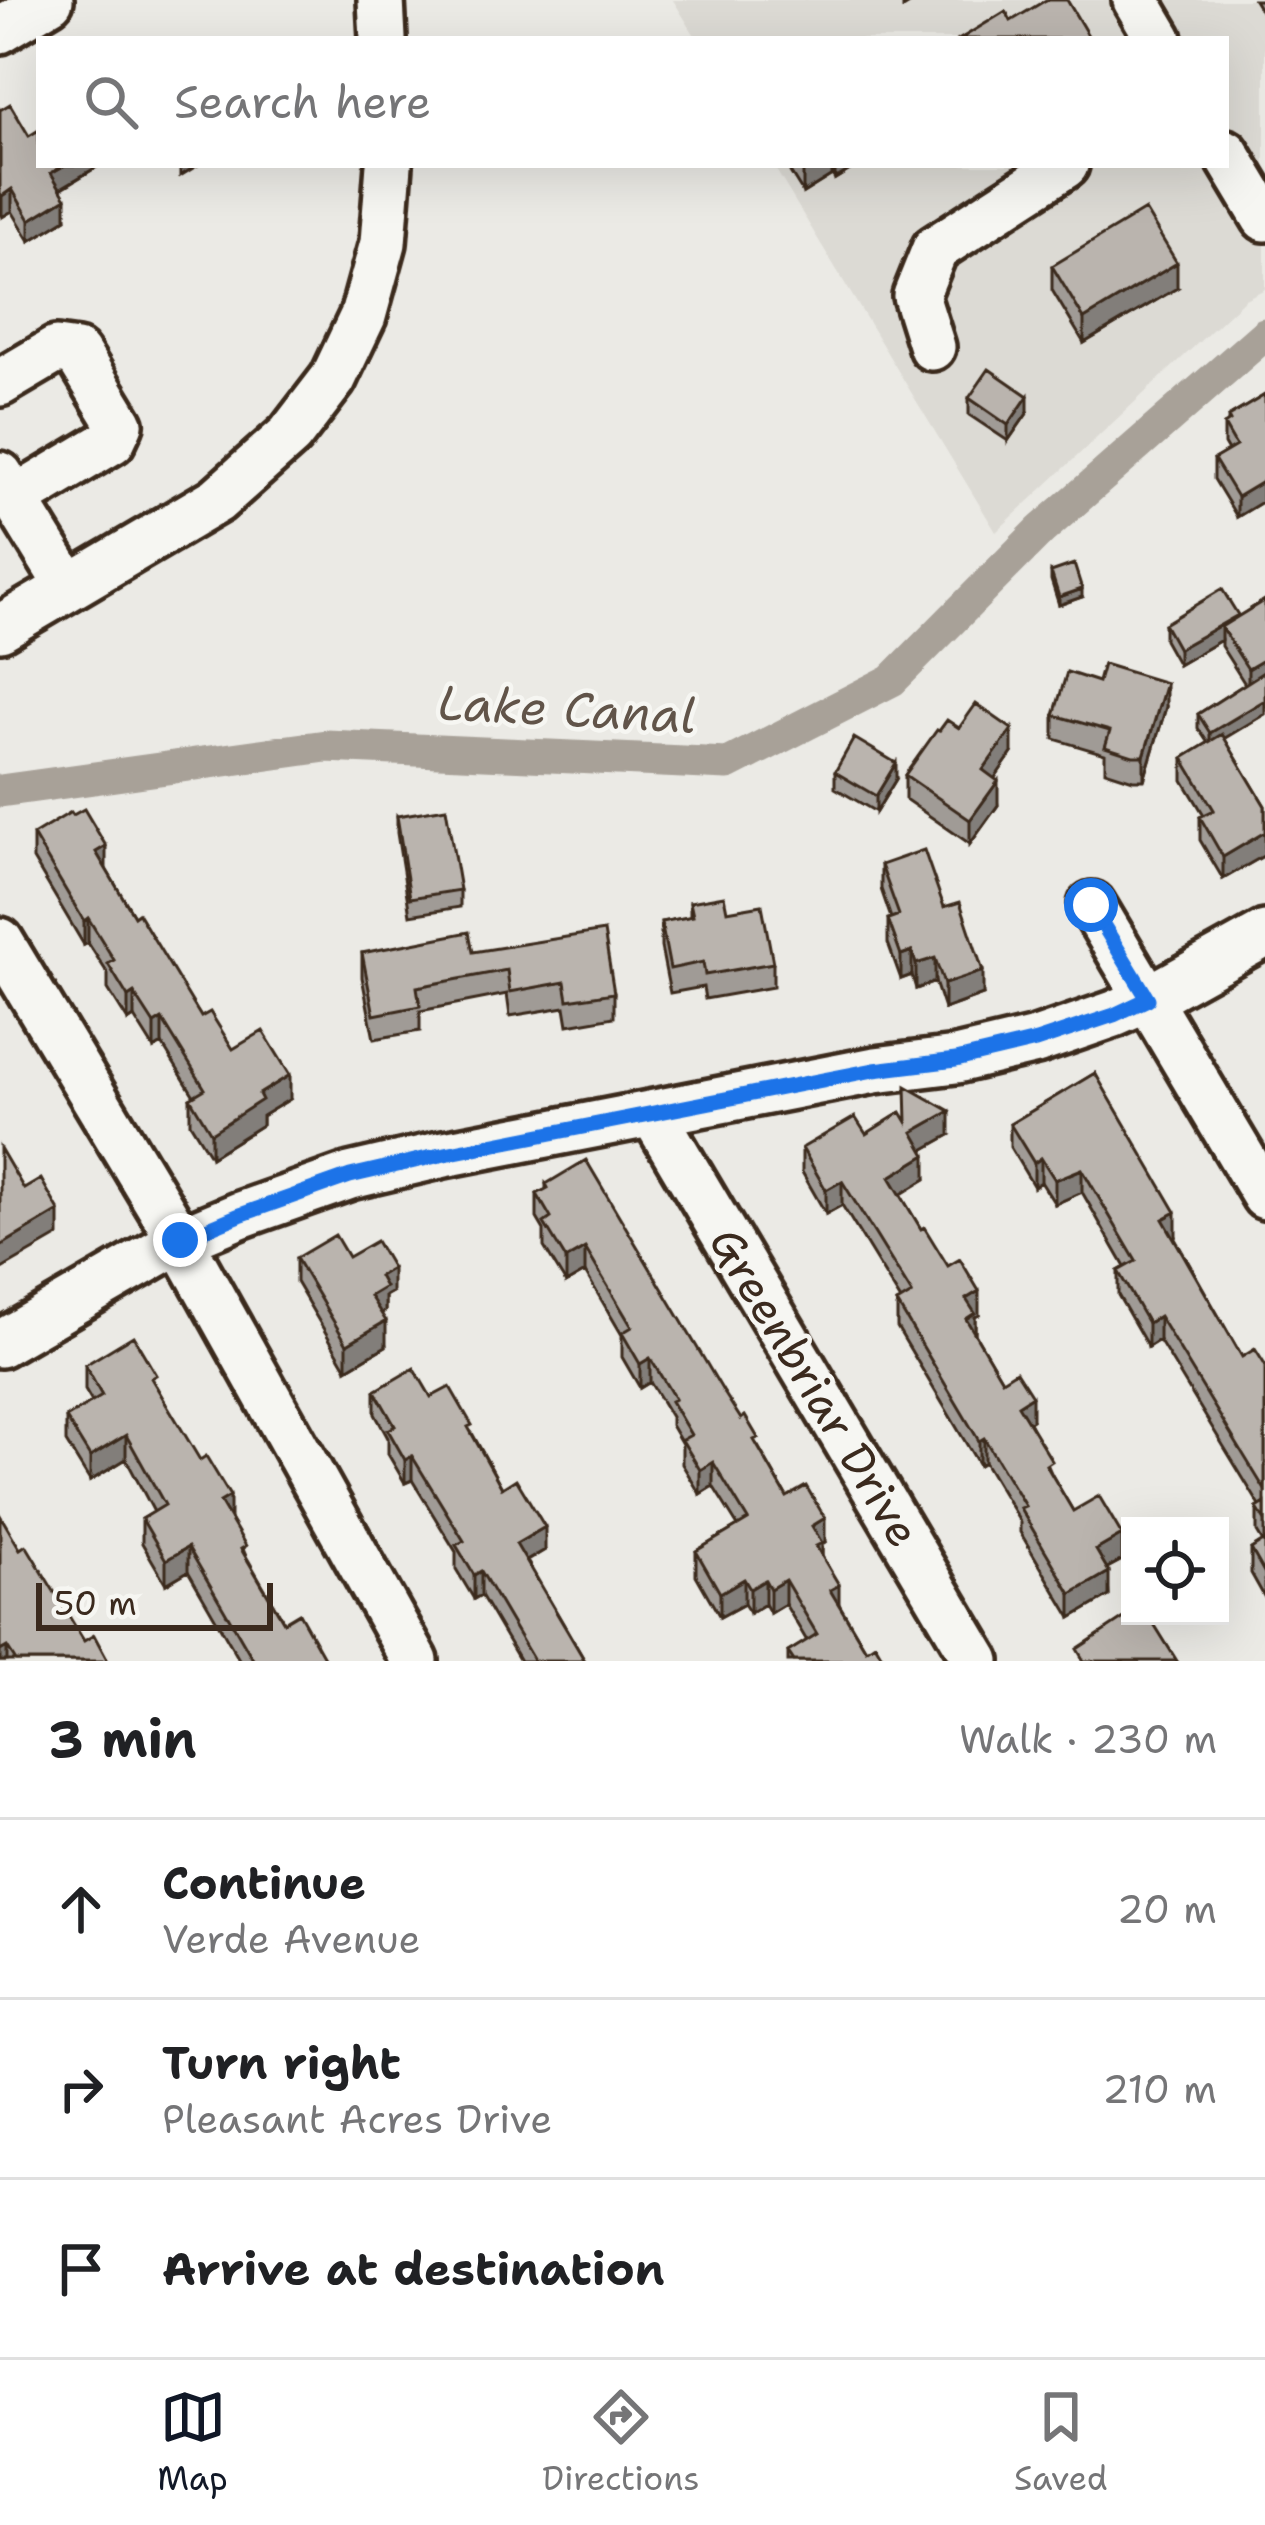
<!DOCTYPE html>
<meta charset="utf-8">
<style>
:root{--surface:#fff;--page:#f6f6f6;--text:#202124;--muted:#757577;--line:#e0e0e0;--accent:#111827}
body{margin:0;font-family:"Shantell Sans",sans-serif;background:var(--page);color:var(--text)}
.controls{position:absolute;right:36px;bottom:36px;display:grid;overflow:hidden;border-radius:0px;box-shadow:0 12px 48px #0002}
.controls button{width:108px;height:108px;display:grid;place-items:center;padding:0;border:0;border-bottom:3px solid var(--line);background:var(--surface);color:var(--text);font:60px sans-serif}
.scale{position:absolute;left:36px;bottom:30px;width:237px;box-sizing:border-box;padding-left:12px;border:6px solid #3b2a1e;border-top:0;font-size:33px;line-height:42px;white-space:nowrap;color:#3b2a1e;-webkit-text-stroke:9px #f6f6f2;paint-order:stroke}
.stop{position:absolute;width:36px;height:36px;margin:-27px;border:9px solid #1a73e8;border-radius:50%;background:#fff}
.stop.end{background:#1a73e8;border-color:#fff;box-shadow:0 3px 12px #0008}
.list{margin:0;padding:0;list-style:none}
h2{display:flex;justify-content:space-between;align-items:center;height:156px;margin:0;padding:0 48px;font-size:51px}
h2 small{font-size:39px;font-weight:400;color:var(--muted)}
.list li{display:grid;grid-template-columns:78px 1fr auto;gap:36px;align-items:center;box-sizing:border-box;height:180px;padding:0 48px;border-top:3px solid var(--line)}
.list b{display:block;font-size:45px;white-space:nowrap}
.list p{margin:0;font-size:39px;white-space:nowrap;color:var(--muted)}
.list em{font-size:39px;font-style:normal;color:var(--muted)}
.icon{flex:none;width:66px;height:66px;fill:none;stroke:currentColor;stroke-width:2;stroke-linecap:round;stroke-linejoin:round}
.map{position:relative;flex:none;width:1265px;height:1661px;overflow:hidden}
.search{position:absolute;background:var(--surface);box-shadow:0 12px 48px #0002;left:36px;right:36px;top:36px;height:132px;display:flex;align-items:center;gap:30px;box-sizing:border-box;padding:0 42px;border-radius:0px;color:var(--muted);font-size:45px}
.sheet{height:696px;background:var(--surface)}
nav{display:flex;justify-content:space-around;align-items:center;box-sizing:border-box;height:168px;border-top:3px solid var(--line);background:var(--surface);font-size:33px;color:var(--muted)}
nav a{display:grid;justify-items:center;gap:6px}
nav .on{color:var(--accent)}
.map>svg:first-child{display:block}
.built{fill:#dcdad4}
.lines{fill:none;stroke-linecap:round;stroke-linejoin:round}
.canal{stroke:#a8a198;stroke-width:33}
.minor-casing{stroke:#3b2a1e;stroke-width:54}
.minor{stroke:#f6f6f2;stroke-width:45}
.wall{fill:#a09b96;stroke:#3b2a1e;stroke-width:3}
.shaded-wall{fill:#827e7a;stroke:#3b2a1e;stroke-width:3}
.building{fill:#bab4ae;stroke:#3b2a1e;stroke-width:3}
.route{stroke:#1a73e8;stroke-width:15}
.labels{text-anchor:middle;stroke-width:9;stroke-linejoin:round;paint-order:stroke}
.street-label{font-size:45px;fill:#3b2a1e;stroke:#f6f6f2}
.water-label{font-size:48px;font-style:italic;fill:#615449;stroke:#f6f6f2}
</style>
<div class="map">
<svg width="1265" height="1661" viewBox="0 0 1265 1661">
<rect width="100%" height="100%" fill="#ebeae5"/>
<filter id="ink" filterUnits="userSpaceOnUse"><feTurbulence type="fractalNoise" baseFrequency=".00833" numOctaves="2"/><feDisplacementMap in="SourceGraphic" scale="24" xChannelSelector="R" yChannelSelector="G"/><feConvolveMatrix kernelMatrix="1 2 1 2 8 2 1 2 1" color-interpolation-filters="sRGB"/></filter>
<g filter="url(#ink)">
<path class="built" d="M673,0H1265V289L1245,299L996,532L773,165H1226V39H697Z"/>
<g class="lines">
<path class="canal" d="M0,791L326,746L728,764L892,680L1041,530L1265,334"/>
<g class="minor-casing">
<path id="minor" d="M381,0L383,39
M1136,0L1159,39
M0,30L50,0
M1226,153L1265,218
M932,347L916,296L935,249L1065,165
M0,383L56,350L77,353L120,424L112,441L15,499
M0,475L68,586
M0,628L217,500L290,435L333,379L363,316L383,243L389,165
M1092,905L1265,1196
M0,941L180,1240L415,1661
M653,1114L977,1661
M0,1344L180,1240L240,1215L350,1176L444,1154L875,1070L956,1060L1036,1041L1114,1014L1148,999L1265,934"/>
</g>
<use href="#minor" class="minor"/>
</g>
<path class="wall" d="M1254,0H1265V18Z
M0,110L39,165H100L61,189L66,219L30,241L12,211L2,217L0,214Z
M790,165H858L835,179L832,175L803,193L790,172Z
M1052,266L1177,288L1084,343L1052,290Z
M1265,395V506L1262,502L1237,517L1214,479V459L1228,451L1224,444V425L1228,423V417Z
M969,398L1028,412L1008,441L969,415Z
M1051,572L1082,597L1059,605L1051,580Z
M1265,600V714L1224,738L1265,806V855L1223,879L1200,840V817L1204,815L1183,780V758L1208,743L1198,728V714L1245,684L1221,646V640L1178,665L1164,640V624L1238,617Z
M1166,707L1144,780H1133L1105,771V754L1054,739V715Z
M959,728L1012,753L994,778L998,805L970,844L905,799V775L939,731Z
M835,772L896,779L876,812L835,788Z
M397,816L460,890V907L410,915L397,833Z
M33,835L106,869L134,916L201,1017L233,1049L290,1099L262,1116V1125L211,1157L190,1123V1098L194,1096L162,1044L154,1049L134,1017L128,1021L108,989V974L88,943L84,945L33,859Z
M881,865L944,907L983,995L944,1009L935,982L916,989L912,975L901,979L888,943V919L891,918L881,889Z
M690,902L727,911L773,963V987L705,999L703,987L670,993L661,947V922L690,917Z
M473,952L614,993V1017L568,1025L565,1007L510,1016L507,994L420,1011V1031L374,1039L362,977V953Z
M1095,1073L1176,1236L1174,1237L1242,1357L1265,1365V1598L1251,1573V1549L1263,1542L1257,1532V1508L1260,1506L1159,1340L1148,1347L1118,1295V1271L1125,1267L1082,1192L1055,1204L1041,1182L1034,1187L1010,1147V1124Z
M906,1120L950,1135L923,1150L926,1179L900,1194L921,1229L979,1315L975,1317V1334L1002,1380L1032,1420L1029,1422L1052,1475L1073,1511L1122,1560L1107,1568L1109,1596L1071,1618L1020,1532V1522L984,1462L979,1465L897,1327V1303L901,1301L842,1205L826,1214L802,1172V1148L866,1134Z
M546,1184L758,1446L787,1497L825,1542L822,1544V1556L839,1604L866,1650L885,1661H788V1652L807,1641L785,1604L770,1613L765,1604L750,1613L744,1604L720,1617L696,1575V1551L738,1526L713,1486L700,1494L682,1464V1444L671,1425V1417L650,1382L640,1388L622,1357V1335L585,1272L566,1283L544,1247V1230L537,1218V1194L546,1189Z
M348,1257L392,1292L385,1296V1311L381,1314L386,1346L347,1369L296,1282V1258Z
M85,1365L156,1386L230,1519L246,1556L284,1622L326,1661H240L188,1571L166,1584L142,1543V1519L154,1512L126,1459L90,1481L66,1442V1418L92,1402L85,1390Z
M375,1391L431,1397L472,1433L502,1488L545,1550L527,1561L585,1661H520L481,1595L474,1599L456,1569V1552L412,1480L405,1483L388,1454V1438L375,1414Z
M20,1549L84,1641L108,1661H0Z"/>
<path class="shaded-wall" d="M903,0H916L903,8Z
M65,165H100L51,194V173Z
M184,165H198L180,176V167Z
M803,165H832V175L803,193Z
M835,165H858L835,179Z
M12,189V211L2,217V196Z
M66,198V219L30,241V220Z
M1177,263V288L1084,343V319Z
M1028,396V412L1008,441V425Z
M1262,482V502L1237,517V497Z
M1082,589V597L1059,605V597Z
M1238,615L1221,627V640L1178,665V649Z
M1265,659V678L1248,689V669Z
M1166,683V707L1144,780V756Z
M1265,700V714L1210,747V733Z
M1012,729V753L983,795V770Z
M896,763V779L876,812V796Z
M998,781V805L970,844V820Z
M1265,832V855L1223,879V857Z
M106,846V870L96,852Z
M88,918V943L84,945V921Z
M912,951V975L901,979V955Z
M935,958V982L916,989V964Z
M983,971V995L944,1009V984Z
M134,993V1017L128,1021V997Z
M162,1019V1044L154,1049V1024Z
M290,1075V1099L262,1116V1125L211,1157V1133L259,1094Z
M950,1111V1135L913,1156V1132Z
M926,1155V1179L890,1201V1177Z
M1041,1158V1182L1034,1187V1163Z
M1082,1169V1192L1055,1204V1180Z
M842,1181V1205L826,1214V1190Z
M59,1211V1236L0,1270V1246Z
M1176,1212V1236L1163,1243V1219Z
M585,1248V1272L566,1283V1259Z
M392,1268V1292L385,1296V1311L370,1320V1296L379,1276Z
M979,1291V1315L975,1317V1337L966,1343V1299Z
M1159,1316V1340L1148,1347V1323Z
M386,1321V1346L347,1369V1344Z
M650,1358V1382L640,1388V1364Z
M1032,1396V1420L1018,1429V1405Z
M126,1435V1459L90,1481V1457Z
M984,1438V1462L979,1465V1441Z
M412,1456V1480L405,1483V1460Z
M713,1462V1486L700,1494V1470Z
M230,1496V1521L220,1502Z
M825,1518V1542L822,1544V1567L812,1526Z
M545,1527V1550L516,1567V1544Z
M1122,1535V1560L1096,1574V1550Z
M188,1547V1571L166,1584V1560Z
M481,1571V1595L474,1599V1575Z
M1109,1572V1596L1071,1618V1594Z
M744,1579V1604L720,1617V1593Z
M765,1580V1604L750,1613V1589Z
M785,1580V1604L770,1613V1589Z
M839,1585V1609L830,1590Z
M7,1647V1661H0V1651Z"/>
<path class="building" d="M1046,0H1067L1090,39H960L1006,11L1011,21Z
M10,104L29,136L39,130V165H65L51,173L66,198L30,220L12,189L2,196L0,193V110Z
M1145,210L1177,263L1084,319L1052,266Z
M989,369L1028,396L1008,425L969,398Z
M1265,395V486L1262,482L1237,497L1214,459L1236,446L1224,425L1230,421L1228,417Z
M1074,564L1082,589L1059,597L1051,572Z
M1222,589L1238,615L1178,649L1164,624Z
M1265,600V659L1248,669L1221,627Z
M1103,664L1166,683L1144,756H1133L1105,747L1110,731L1054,715L1067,672L1098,682Z
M1265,671V700L1210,733L1198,714Z
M976,704L1012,729L983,770L998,781L970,820L905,775L937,730L939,731L947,720L959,728Z
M1222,734L1265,806V832L1223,857L1200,817L1214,810L1183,758Z
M854,738L896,763L876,796L835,772Z
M446,808L460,890L410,898L397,816Z
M84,809L106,846L96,852L134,916L138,913L201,1017L210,1012L233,1049L263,1031L290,1075L259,1094L262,1100L211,1133L190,1098L205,1089L162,1019L154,1024L134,993L128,997L108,964L114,960L88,918L84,921L33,835L71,812L73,815Z
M924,850L944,907L960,902L983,971L944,984L935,958L916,964L912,951L901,955L888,919L899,915L881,865Z
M724,896L727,911L762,905L773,963L705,975L703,962L670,969L661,922L693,916L690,902Z
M604,931L614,993L568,1000L565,982L510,992L507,970L417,987L420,1006L374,1015L362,953L469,932L473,952Z
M1095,1073L1176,1212L1163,1219L1242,1357L1255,1349L1265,1365V1490L1159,1316L1148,1323L1118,1271L1136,1261L1082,1169L1055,1180L1041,1158L1034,1163L1010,1124Z
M906,1086L950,1111L913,1132L926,1155L890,1177L921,1229L924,1227L948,1266L960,1259L979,1291L966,1299L975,1313L966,1319L1002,1380L1016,1371L1032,1396L1018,1405L1052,1461L1046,1465L1073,1511L1099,1496L1122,1535L1096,1550L1109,1572L1071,1594L1020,1508L1025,1506L984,1438L979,1441L897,1303L912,1294L842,1181L826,1190L802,1148L855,1117L866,1134L901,1112L907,1122Z
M0,1148L24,1189L41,1179L59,1211L0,1246Z
M586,1160L723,1391L741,1419L745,1416L758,1438L754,1440L787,1497L806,1486L825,1518L812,1526L822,1543L816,1546L839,1585L830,1590L866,1650L875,1644L885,1661H794L788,1652L817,1634L785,1580L770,1589L765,1580L750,1589L744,1579L720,1593L696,1551L748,1520L713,1462L700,1470L682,1440L691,1435L671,1401L675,1399L650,1358L640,1364L622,1333L632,1327L585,1248L566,1259L544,1223L551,1218L537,1194L548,1188L546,1184Z
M335,1235L348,1257L376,1241L392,1268L379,1276L385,1287L370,1296L386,1321L347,1344L296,1258Z
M133,1336L156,1375L151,1378L200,1460L206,1456L230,1496L220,1502L246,1546L241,1549L284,1622L299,1613L326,1661H254L188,1547L166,1560L142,1519L165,1505L126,1435L90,1457L66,1418L102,1396L85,1365Z
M414,1368L431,1397L450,1387L472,1425L468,1427L502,1488L516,1479L545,1527L516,1544L585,1661H534L481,1571L474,1575L456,1545L464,1541L412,1456L405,1460L388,1430L395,1426L375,1391Z
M1265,1503V1521L1257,1508Z
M0,1515L20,1549L26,1545L84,1641L94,1635L108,1661H16L7,1647L0,1651Z
M1265,1540V1574L1251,1549Z
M1130,1614V1616H1149L1177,1661H1084L1077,1649Z"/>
</g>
<g class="lines" filter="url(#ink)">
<path class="route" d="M180,1240L240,1215L350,1176L445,1154L874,1070L956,1060L1036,1041L1114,1015L1148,999L1091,905"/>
</g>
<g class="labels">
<g class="street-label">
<text transform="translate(815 1387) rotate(59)" y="16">Greenbriar Drive</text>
</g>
<g class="water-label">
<text transform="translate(567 709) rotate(3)" y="17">Lake Canal</text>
</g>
</g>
</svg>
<div class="controls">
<button><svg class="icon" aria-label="locate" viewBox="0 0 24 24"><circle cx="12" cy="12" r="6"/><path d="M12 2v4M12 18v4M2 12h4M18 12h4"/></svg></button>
</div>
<div class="scale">50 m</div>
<div class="stop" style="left:1091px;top:905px"></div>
<div class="stop end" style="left:180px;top:1240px"></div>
<div class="search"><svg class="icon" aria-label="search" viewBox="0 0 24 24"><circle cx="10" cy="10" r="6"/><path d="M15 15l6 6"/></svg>Search here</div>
</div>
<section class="sheet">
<h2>3 min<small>Walk · 230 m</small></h2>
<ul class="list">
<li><svg class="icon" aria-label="ahead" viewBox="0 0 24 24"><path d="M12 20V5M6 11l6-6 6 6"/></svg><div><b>Continue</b><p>Verde Avenue</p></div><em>20 m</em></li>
<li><svg class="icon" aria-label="right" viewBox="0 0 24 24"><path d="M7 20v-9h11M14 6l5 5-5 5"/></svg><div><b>Turn right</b><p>Pleasant Acres Drive</p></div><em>210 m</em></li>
<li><svg class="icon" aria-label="arrive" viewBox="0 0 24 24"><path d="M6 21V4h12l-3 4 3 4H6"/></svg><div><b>Arrive at destination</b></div></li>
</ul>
</section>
<nav>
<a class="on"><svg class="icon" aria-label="map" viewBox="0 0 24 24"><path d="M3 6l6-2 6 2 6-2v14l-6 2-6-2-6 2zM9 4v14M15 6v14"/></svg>Map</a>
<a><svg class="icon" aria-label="directions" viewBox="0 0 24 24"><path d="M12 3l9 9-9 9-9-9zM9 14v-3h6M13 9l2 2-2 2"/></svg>Directions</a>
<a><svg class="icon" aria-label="saved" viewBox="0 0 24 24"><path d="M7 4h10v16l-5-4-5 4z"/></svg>Saved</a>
</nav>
